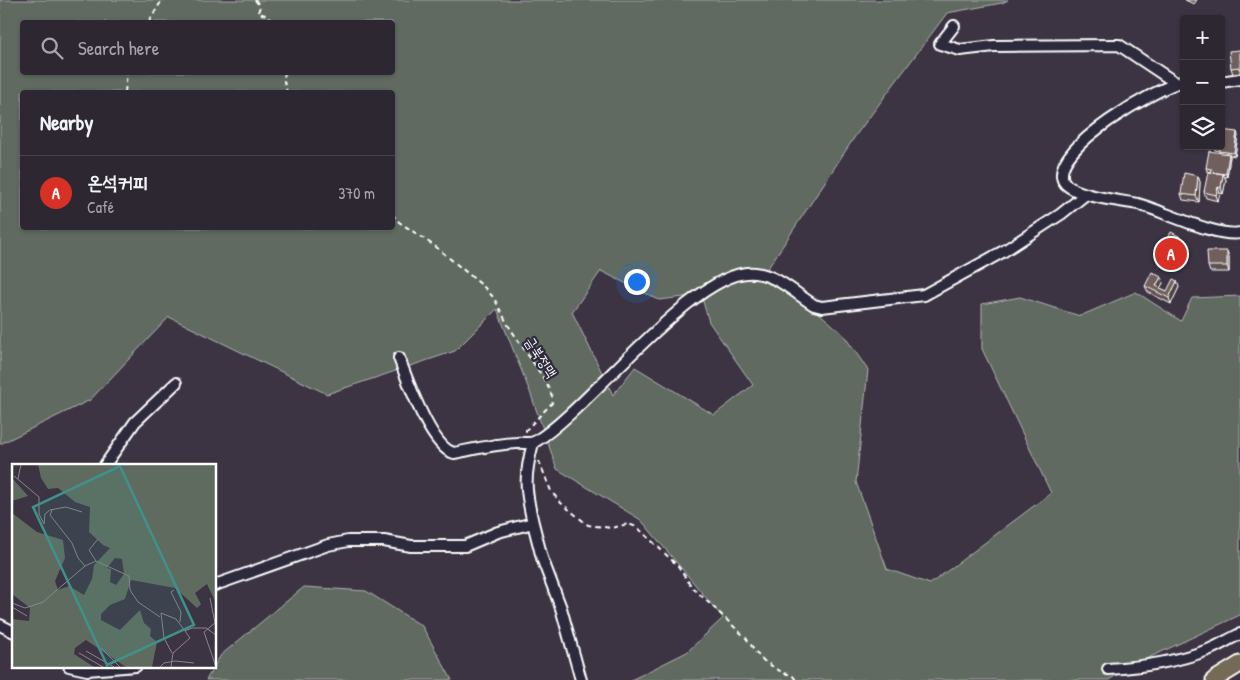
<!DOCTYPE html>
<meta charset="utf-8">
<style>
:root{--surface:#2d2732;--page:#352f3a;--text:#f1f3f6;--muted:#a7a5ac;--line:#48444d;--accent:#d93025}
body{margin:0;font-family:"Patrick Hand","Poor Story",sans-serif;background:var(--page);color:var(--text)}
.controls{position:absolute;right:15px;top:15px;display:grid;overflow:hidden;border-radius:5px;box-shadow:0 1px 4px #0004}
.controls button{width:45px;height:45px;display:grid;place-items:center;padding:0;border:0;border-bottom:1px solid var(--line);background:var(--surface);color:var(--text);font:25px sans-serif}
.you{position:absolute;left:636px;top:281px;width:18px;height:18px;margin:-12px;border:4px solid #fff;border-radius:50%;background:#1a73e8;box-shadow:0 0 0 8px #1a73e833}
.badge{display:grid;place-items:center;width:32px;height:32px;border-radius:50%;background:var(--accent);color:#fff;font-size:16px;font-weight:700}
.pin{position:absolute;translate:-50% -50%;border:2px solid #fff;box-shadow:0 1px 5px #0006}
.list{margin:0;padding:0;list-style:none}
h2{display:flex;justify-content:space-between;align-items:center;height:65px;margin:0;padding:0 20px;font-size:21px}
h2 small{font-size:16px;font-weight:400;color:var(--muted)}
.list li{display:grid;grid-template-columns:32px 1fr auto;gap:15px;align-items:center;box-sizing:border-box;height:75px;padding:0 20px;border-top:1px solid var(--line)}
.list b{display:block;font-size:19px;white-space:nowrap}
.list p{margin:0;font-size:16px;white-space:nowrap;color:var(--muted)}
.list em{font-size:16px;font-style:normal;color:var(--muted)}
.icon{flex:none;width:28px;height:28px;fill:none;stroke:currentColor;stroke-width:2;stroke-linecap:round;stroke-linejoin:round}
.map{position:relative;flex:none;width:1240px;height:680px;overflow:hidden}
.search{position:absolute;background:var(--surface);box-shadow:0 1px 4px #0004;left:20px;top:20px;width:375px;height:55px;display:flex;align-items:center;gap:12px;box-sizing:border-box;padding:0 18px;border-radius:5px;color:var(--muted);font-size:19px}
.panel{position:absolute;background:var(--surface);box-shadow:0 1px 4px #0004;left:20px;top:90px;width:375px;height:140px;border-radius:5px}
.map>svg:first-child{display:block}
.green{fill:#606b60;stroke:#b0b5b0;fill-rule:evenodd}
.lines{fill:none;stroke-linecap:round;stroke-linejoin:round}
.minor-casing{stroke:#fff;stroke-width:14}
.highway-casing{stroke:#fff;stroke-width:19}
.path{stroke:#fff;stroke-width:2;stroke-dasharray:5 4;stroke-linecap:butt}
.minor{stroke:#2f2a3d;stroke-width:10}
.highway{stroke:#756b55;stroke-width:15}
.wall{fill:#605150;stroke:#fff}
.shaded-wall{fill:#4e4241;stroke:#fff}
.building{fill:#705e5d;stroke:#fff}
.labels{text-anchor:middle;stroke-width:4.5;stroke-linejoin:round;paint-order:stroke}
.street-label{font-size:14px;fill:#fff;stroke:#2f2a3d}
.inset-road{fill:none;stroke:#8a858e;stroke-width:1}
.view{fill:#3f918b;fill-opacity:0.15;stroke:#3f918b;stroke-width:2.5}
.inset-edge{fill:none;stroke:#fff;stroke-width:2.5}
</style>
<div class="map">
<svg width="1240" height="680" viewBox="0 0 1240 680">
<rect width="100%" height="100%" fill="#3c3443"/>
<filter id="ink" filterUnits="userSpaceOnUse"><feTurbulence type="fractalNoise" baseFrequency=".02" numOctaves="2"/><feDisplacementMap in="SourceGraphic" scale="10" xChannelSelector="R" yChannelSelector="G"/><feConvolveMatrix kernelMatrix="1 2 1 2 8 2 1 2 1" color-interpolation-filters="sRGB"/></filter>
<g filter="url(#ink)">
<path class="green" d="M0,0H1008L1002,3L947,13L856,135L762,277L803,299L843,334L868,370L856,482L887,569L930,584L1051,493L982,349V304L1020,297L1080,316L1136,292L1181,321L1192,298L1240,296V615L1127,668L1109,680H631L687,652L723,618L641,520L557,469L530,392L497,309L455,351L327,394L169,317L90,400L0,444ZM22,22H392V72H22ZM22,92H392V228H22ZM601,271L659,300L701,295L709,322L753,385L714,415L635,367L613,395L572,312Z
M304,587L366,591L422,626L452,680H206L221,655Z"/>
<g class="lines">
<g class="minor-casing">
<path id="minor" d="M954,26L940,44L960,50L994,46L1119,45L1176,83
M1184,81C1158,87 1050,148 1063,180C1069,196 1122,201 1138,204C1163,211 1217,238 1240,233
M1221,82L1240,79
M399,358C407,379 431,448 454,453C475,449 496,444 517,443C524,442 530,445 536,441C588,410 698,265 755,273C777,275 796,294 814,305L822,307L924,295L1004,251L1061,214L1086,194
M105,465L135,422L176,383
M533,523L542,558L561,608L581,680
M215,585L328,545L348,541H384L411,546H465L498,532L533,523C525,489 524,477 533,443
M0,625L14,632
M69,666L87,670L136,666
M1108,669C1143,667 1176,662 1208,650C1219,646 1229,639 1240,634"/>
</g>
<g class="highway-casing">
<path id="highway" d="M1214,680L1240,664"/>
</g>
<path class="path" d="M255,0L260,6L258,13L266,15L273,22
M149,22L162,0
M286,72L283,78L287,92
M125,92L127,72
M392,214L399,222L436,247L483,286L494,298L508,325L546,382L552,396V403L526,430V434
M539,461L551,491L561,503L588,525L612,528L628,524L637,527L678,566L692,587L746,638L761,659L783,673L792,675L796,680"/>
<use href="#minor" class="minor"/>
<use href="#highway" class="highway"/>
</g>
<path class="wall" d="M1185,0H1197L1194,4Z
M1240,50V73L1233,74L1231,68Z
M1238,135L1235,156L1230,155V157L1227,177H1224L1226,180L1223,194L1220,193L1218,201L1206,198L1204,192L1212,172H1211L1207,171L1206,168L1220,153L1219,151L1215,150L1214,147Z
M1198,176L1200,182L1199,202L1183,200L1181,194Z
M1181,242L1169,269L1160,265L1158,259Z
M1227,251L1229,257V272H1210L1208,266Z
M1163,283L1160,288L1167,291L1179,287L1171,304L1148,292L1145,286Z"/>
<path class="shaded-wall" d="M1237,132L1238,135L1235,156L1234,153Z
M1229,154L1230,157L1227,177L1226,174Z
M1223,174L1226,180L1223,194L1221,188Z
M1198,176L1200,182L1199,202L1196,196Z
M1218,187L1220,193L1218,201L1216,195Z
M1179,236L1181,242L1169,269L1166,263Z
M1227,251L1229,257V272L1227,266Z
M1161,277L1163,283L1158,292L1156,286Z
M1177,281L1179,287L1171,304L1169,298Z"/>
<path class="building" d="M1240,50V69H1239V67L1231,68L1229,51Z
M1221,130L1237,132L1234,153L1219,151L1220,148L1214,147V146H1221Z
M1209,151L1229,154L1226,174L1211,172L1212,169L1206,168Z
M1208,172L1223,174L1221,188L1218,187L1216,195L1204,192Z
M1184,173L1198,176L1196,196L1181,194Z
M1171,232L1179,236L1166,263L1158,259Z
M1207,251H1227V266H1208Z
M1152,272L1161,277L1156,286L1167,291L1173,279L1177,281L1169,298L1145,286Z"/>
</g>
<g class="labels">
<g class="street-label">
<text transform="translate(541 357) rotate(57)" y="5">금북정맥</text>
</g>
</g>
<g transform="translate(12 464)">
<rect width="204" height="204" fill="#3c3443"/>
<path d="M26,0H204V139L195,120L183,129L189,140L185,144L163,124L119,116L113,135L98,141L89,150V156L108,166L128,146L132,159L139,165L138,172L145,178L140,203H114L74,176L63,184L62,190L82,203H0V155L17,157L18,144L0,130V49L25,68L51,76L53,94L43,117L46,126L57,122L72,131L80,115L82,101L98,84L91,81L77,68L78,43L63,38L46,24L36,25L29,14ZM103,94L110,95L112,110L104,121L98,118L99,105L95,104ZM0,14L16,32L0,37Z" fill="#606b60" fill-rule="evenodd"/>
<path class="inset-road" d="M2,12L27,33V50L32,60L33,50L38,46L54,43L70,48M6,15L9,0M40,46L38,51L60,79L66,94L73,102L84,97M86,75L77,86L84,97L117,112L118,126L126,138L148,153M162,126L159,128L169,148L168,158M198,134L203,159L192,168L204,203M0,139L13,144L31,138L73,102M0,143L15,152M89,184L108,203M74,187L102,203M67,189L91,203M160,189L152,174L149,149L164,155L173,167M148,203L152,199L163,197L182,199M159,203L161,189L178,174L173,167L180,164H194L204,171"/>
<path class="view" d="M108,2L182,161L95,201L21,43Z"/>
<rect width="204" height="204" class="inset-edge"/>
</g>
</svg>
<div class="controls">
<button>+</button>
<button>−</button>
<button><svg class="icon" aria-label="layers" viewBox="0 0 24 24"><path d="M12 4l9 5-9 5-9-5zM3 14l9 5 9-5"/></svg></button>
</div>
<div class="you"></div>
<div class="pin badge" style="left:1171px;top:254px">A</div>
<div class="search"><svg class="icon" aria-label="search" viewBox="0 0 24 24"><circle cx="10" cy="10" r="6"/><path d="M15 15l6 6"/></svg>Search here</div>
<section class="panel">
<h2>Nearby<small></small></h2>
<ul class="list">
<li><span class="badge">A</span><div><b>온석커피</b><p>Café</p></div><em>370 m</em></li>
</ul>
</section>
</div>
